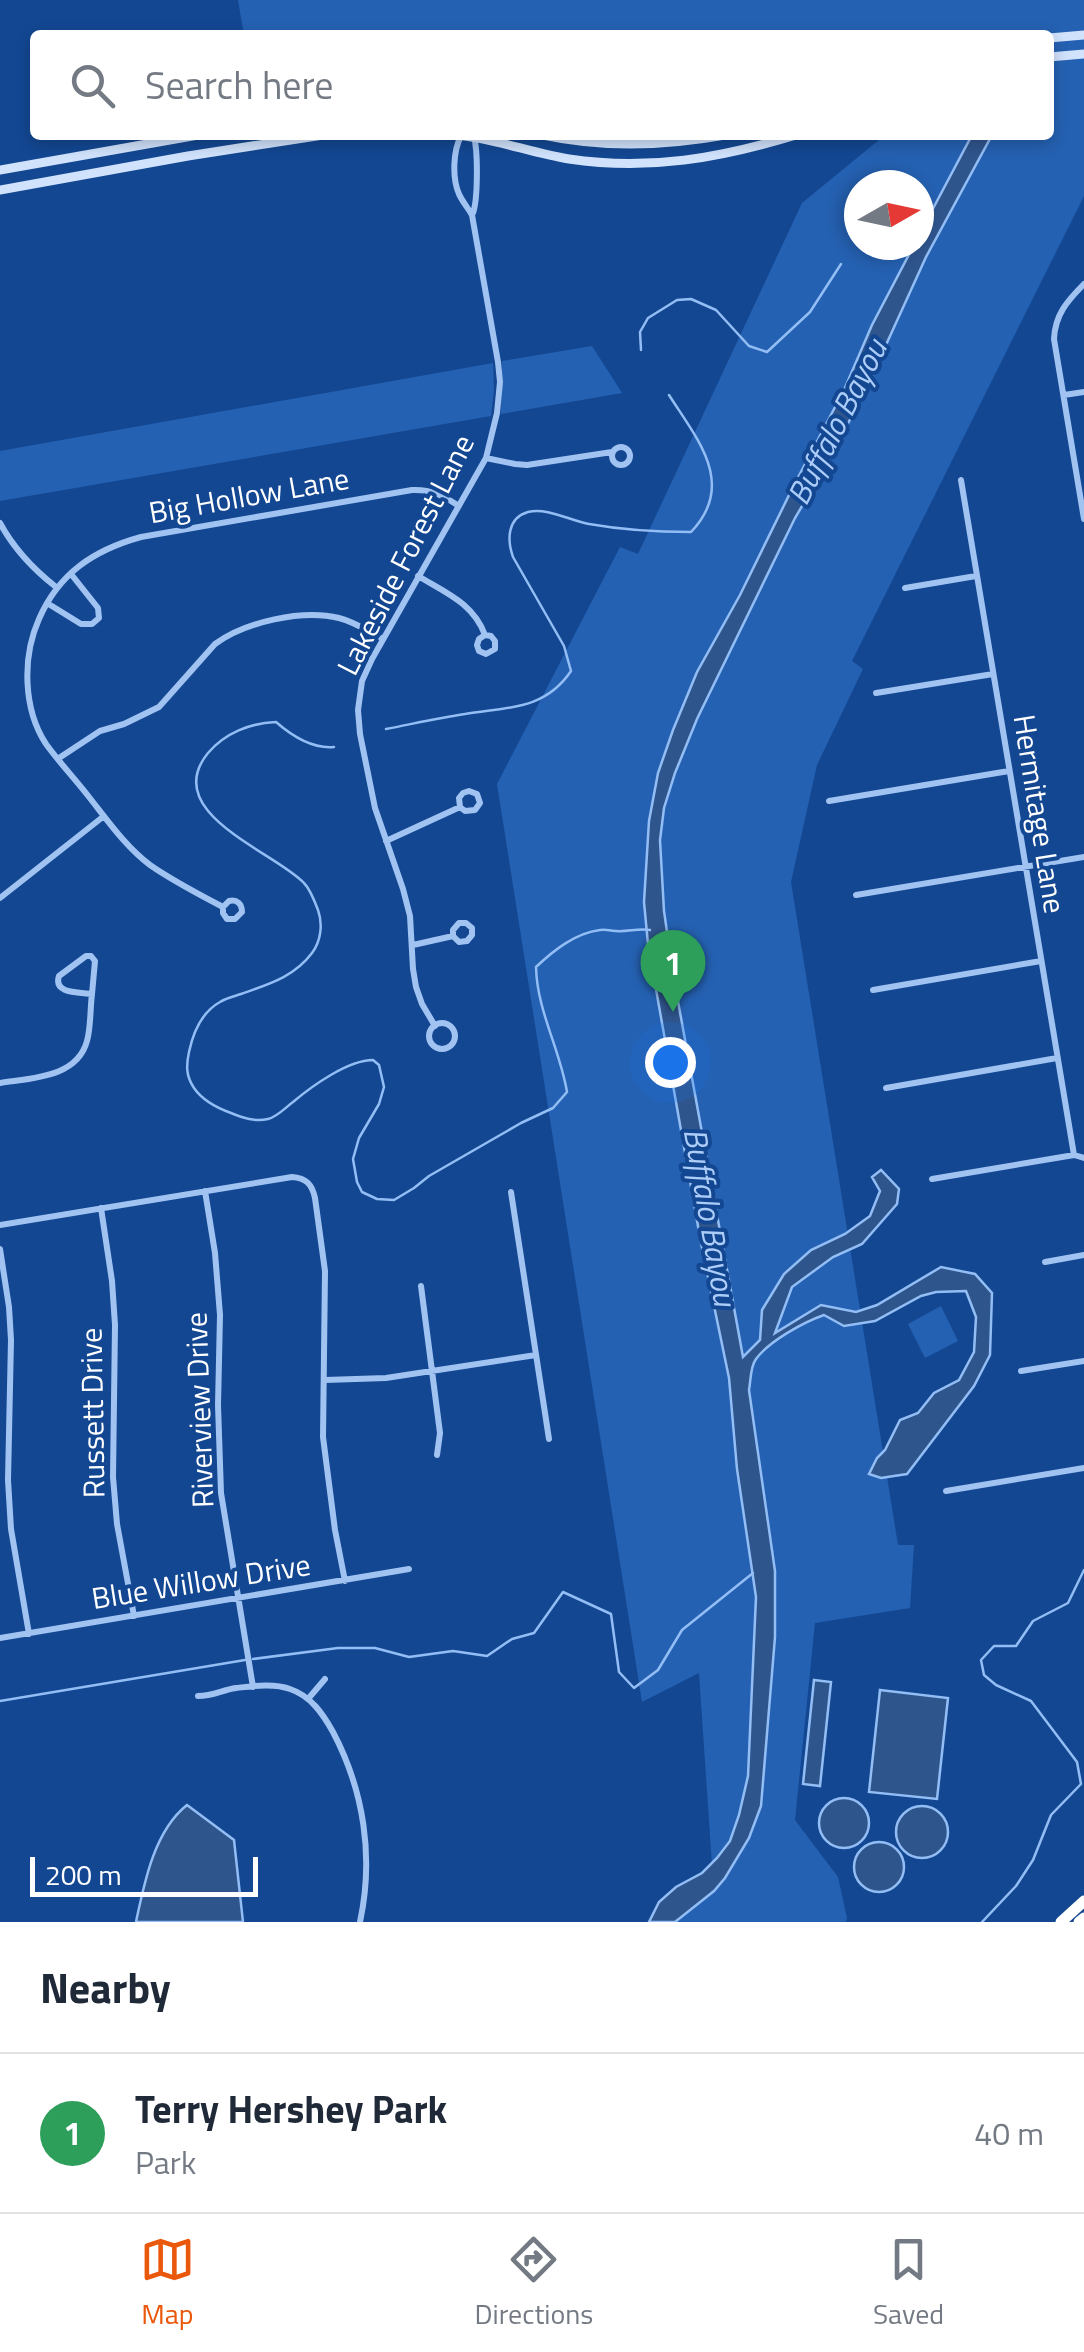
<!DOCTYPE html>
<style>
:root{--surface:#fff;--page:#f2f2f3;--text:#1f2937;--muted:#747a83;--line:#e0e1e3;--accent:#ea580c}
body{margin:0;font-family:"Titillium Web",sans-serif;background:var(--page);color:var(--text)}
.compass{position:absolute;left:844px;top:170px;width:90px;height:90px;border-radius:50%;background:var(--surface);box-shadow:0 5px 15px #0003;rotate:81deg}
.scale{position:absolute;left:30px;bottom:25px;width:228px;box-sizing:border-box;padding-left:10px;border:5px solid #fff;border-top:0;font-size:28px;line-height:35px;white-space:nowrap;color:#fff;-webkit-text-stroke:8px #134792;paint-order:stroke}
.you{position:absolute;left:670px;top:1062px;width:35px;height:35px;margin:-25px;border:8px solid #fff;border-radius:50%;background:#1a73e8;box-shadow:0 0 0 15px #1a73e833}
.badge{display:grid;place-items:center;width:65px;height:65px;border-radius:50%;background:var(--accent);color:#fff;font-size:32px;font-weight:700}
.pin{position:absolute;translate:-50% -82px;filter:drop-shadow(0 2px 5px #0008)}
.pin::after{content:'';position:absolute;top:52px;width:35px;height:30px;background:inherit;clip-path:polygon(0 0,100% 0,50% 100%)}
.list{margin:0;padding:0;list-style:none}
h2{display:flex;justify-content:space-between;align-items:center;height:130px;margin:0;padding:0 40px;font-size:42px}
h2 small{font-size:32px;font-weight:400;color:var(--muted)}
.list li{display:grid;grid-template-columns:65px 1fr auto;gap:30px;align-items:center;box-sizing:border-box;height:160px;padding:0 40px;border-top:2px solid var(--line)}
.list b{display:block;font-size:38px;white-space:nowrap}
.list p{margin:0;font-size:32px;white-space:nowrap;color:var(--muted)}
.list em{font-size:32px;font-style:normal;color:var(--muted)}
.icon{flex:none;width:55px;height:55px;fill:none;stroke:currentColor;stroke-width:2;stroke-linecap:round;stroke-linejoin:round}
.map{position:relative;flex:none;width:1084px;height:1922px;overflow:hidden}
.search{position:absolute;background:var(--surface);box-shadow:0 5px 15px #0003;left:30px;right:30px;top:30px;height:110px;display:flex;align-items:center;gap:25px;box-sizing:border-box;padding:0 35px;border-radius:10px;color:var(--muted);font-size:38px}
.sheet{height:290px;background:var(--surface)}
nav{display:flex;justify-content:space-around;align-items:center;box-sizing:border-box;height:140px;border-top:2px solid var(--line);background:var(--surface);font-size:28px;color:var(--muted)}
nav a{display:grid;justify-items:center;gap:5px}
nav .on{color:var(--accent)}
.map>svg:first-child{display:block}
.green{fill:#2561b2;fill-rule:evenodd}
.water{fill:#2f558d;stroke:#93bef5;stroke-width:2.5}
.lines{fill:none;stroke-linecap:round;stroke-linejoin:round}
.stream{stroke:#93bef5;stroke-width:2.5}
.street{stroke:#a1c3f2;stroke-width:6}
.secondary{stroke:#d0e2fc;stroke-width:9}
.highway{stroke:#fff;stroke-width:11}
.labels{text-anchor:middle;stroke-width:8;stroke-linejoin:round;paint-order:stroke}
.street-label{font-size:30px;fill:#fff;stroke:#134792}
.water-label{font-size:32px;font-style:italic;fill:#adcdf9;stroke:#134792}
</style>
<div class="map">
<svg width="1084" height="1922" viewBox="0 0 1084 1922">
<rect width="100%" height="100%" fill="#134792"/>
<path class="green" d="M238,0H1084V196L852,661L863,669L817,765L791,882L898,1545H914L910,1608L815,1623L795,1820L838,1877L847,1918L846,1922H665L713,1880L699,1673L642,1702L497,784L620,547L638,554L802,203L885,135H1049V35H244ZM859,185H919V245H859Z
M592,346L622,393L501,414L502,361Z
M493,363L494,390L491,416L0,501V451Z
M941,1306L958,1341L925,1358L908,1324Z"/>
<path class="water" d="M972,135H992L926,257L870,380L831,457L795,518L697,719L675,773L664,808L660,840L664,911L673,974L743,1357L760,1340L762,1310L784,1274L811,1250L845,1234L870,1216L880,1191L872,1177L881,1170L899,1189L897,1204L862,1244L833,1257L792,1287L775,1333L821,1305L856,1312L877,1305L941,1267L975,1274L992,1293L990,1355L974,1386L907,1474L881,1478L869,1474L877,1458L885,1450L900,1420L918,1413L934,1393L959,1380L974,1352L976,1317L966,1291L936,1292L921,1296L875,1321L844,1326L824,1315C804,1322 769,1341 756,1359C750,1367 751,1380 749,1390L775,1571V1637L761,1806L749,1838L725,1878L714,1891L675,1922H649L659,1902L676,1887L702,1873L717,1858L730,1841L739,1815L748,1776L756,1597L737,1469L729,1378L701,1243L648,944L644,902L649,821L658,773L673,730L697,672L740,595L793,487L844,390L872,325L914,245H919V235Z
M814,1680L831,1682L820,1786L803,1784Z
M880,1690L948,1698L937,1799L869,1792Z
M819 1823a25 25 0 1 1 50 0a25 25 0 1 1-50 0Z
M187,1805L234,1840L243,1922H136C144,1884 154,1831 187,1805Z
M896 1832a26 26 0 1 1 52 0a26 26 0 1 1-52 0Z
M854 1867a25 25 0 1 1 50 0a25 25 0 1 1-50 0Z"/>
<g class="lines">
<path class="stream" d="M641,350L640,332L648,318L677,300L691,299L716,310L749,346L767,352L810,312L841,264
M386,729C412,724 438,718 465,714C506,707 544,711 571,671L564,646L513,557C507,540 507,518 528,512C547,507 571,521 589,524C623,530 657,532 691,532C737,484 697,439 669,395
M334,747C312,749 292,736 276,722C250,723 225,733 208,753C159,813 275,852 304,883C310,889 315,902 318,910C323,924 321,941 312,953C294,977 269,984 241,994C235,996 226,998 220,1002C202,1012 193,1033 189,1052C186,1066 186,1076 194,1088C203,1101 217,1108 231,1113C243,1118 255,1122 268,1119C277,1117 286,1107 293,1102C312,1086 348,1060 373,1060L379,1065L384,1087L379,1104L359,1138L353,1159L357,1182L362,1192L377,1199L394,1200L414,1188L429,1176L521,1123L553,1108L567,1092C560,1049 537,1011 536,967C553,951 575,933 600,930C609,929 608,931 616,931C628,932 638,928 650,930
M253,1659L338,1648H375L409,1657L453,1651L487,1656L512,1639L534,1633L563,1592L611,1614L619,1672L634,1688L658,1670L682,1630L753,1573
M0,1701L245,1660
M982,1922L1016,1886L1033,1860L1051,1815L1081,1784L1077,1762L1031,1701L996,1685L984,1675L981,1660L994,1646H1016L1033,1621L1068,1603L1084,1570"/>
<path class="street" d="M473,213C478,199 478,151 474,137
M1084,284C1067,301 1055,315 1054,339L1084,519
M1064,395L1084,392
M612 456a9 9 0 1 1 18 0a9 9 0 1 1-18 0Z
M486,458L515,464L527,465L612,452
M961,480L1074,1155
M0,523C14,549 33,569 56,587
M418,576C446,593 473,603 485,635L491,636L495,641V649L486,654L479,651L477,645L479,639L485,635
M905,588L976,576
M47,603L81,624H92L99,618L98,608L71,574
M876,693L993,674
M59,758L100,731L124,724L159,707L215,644C245,622 302,609 339,618C355,622 368,631 383,639
M829,801L1009,771
M386,841L460,807L465,811L475,810L480,803L477,794L469,791L463,793L459,798L460,807
M856,895L1084,857
M0,898L104,816
M223,907L229,901C237,899 242,904 242,912L235,919H227L223,913V907C198,894 173,881 150,865C126,847 108,821 89,797C75,779 59,762 46,744C23,709 22,657 39,619C59,573 94,550 141,537L412,490C432,489 443,496 459,506
M413,945L453,936L459,942L467,941L472,935V928L466,923H459L453,930V936
M86,956H91L95,961L92,994C79,992 53,994 59,976Z
M873,990L1041,961
M429 1036a13 13 0 1 1 26 0a13 13 0 1 1-26 0Z
M435,1026L422,1004L416,987L413,969L410,916L403,889L375,808L360,734L358,710L362,681L372,659L486,458L497,413L500,382L498,362L472,215C468,208 462,201 459,194C452,178 453,151 461,136
M0,1083C31,1078 77,1078 87,1041C91,1027 90,1009 92,994
M886,1088L1057,1058
M932,1179L1074,1155L1084,1158
M205,1191L215,1253L220,1315L218,1405L221,1493L253,1687
M511,1192L549,1439
M101,1208L112,1281L115,1325L113,1477L117,1524L134,1616
M0,1225L292,1177C306,1178 312,1184 315,1198L325,1271L323,1437L335,1530L345,1581
M0,1249L9,1307L11,1340L8,1480L11,1529L29,1634
M1045,1262L1084,1255
M421,1286L440,1433L437,1455
M1021,1371L1084,1361
M325,1380L386,1378L536,1355
M946,1491L1084,1468
M0,1638L409,1569
M198,1696C213,1696 222,1690 236,1688C253,1686 274,1683 290,1689C311,1696 323,1714 333,1732C364,1791 374,1857 360,1922
M308,1699L325,1679"/>
<path class="secondary" d="M1049,38L1084,35
M1049,57L1084,54
M456,135C494,138 531,153 569,159C649,171 720,158 796,135
M543,135C604,148 664,146 725,135
M0,170L198,135
M0,190L188,156L323,135"/>
<path class="highway" d="M1061,1922L1084,1901
M1079,1922L1084,1918"/>
</g>
<g class="labels">
<g class="street-label">
<text transform="translate(249 496) rotate(-10)" y="10">Big Hollow Lane</text>
<text transform="translate(406 555) rotate(-63)" y="10">Lakeside Forest Lane</text>
<text transform="translate(1039 814) rotate(81)" y="10">Hermitage Lane</text>
<text transform="translate(200 1410) rotate(-92)" y="10">Riverview Drive</text>
<text transform="translate(93 1413) rotate(-91)" y="10">Russett Drive</text>
<text transform="translate(201 1582) rotate(-9)" y="10">Blue Willow Drive</text>
</g>
<g class="water-label">
<text transform="translate(837 422) rotate(-63)" y="11">Buffalo Bayou</text>
<text transform="translate(710 1217) rotate(80)" y="11">Buffalo Bayou</text>
</g>
</g>
</svg>
<svg class="compass" viewBox="-18 -18 36 36"><path d="M0-13l5 13h-10z" fill="#e53935"/><path d="M0 13l5-13h-10z" fill="#747a83"/></svg>
<div class="scale">200 m</div>
<div class="you"></div>
<div class="pin badge" style="left:673px;top:1012px;background:#2e9e5b">1</div>
<div class="search"><svg class="icon" aria-label="search" viewBox="0 0 24 24"><circle cx="10" cy="10" r="6"/><path d="M15 15l6 6"/></svg>Search here</div>
</div>
<section class="sheet">
<h2>Nearby<small></small></h2>
<ul class="list">
<li><span class="badge" style="background:#2e9e5b">1</span><div><b>Terry Hershey Park</b><p>Park</p></div><em>40 m</em></li>
</ul>
</section>
<nav>
<a class="on"><svg class="icon" aria-label="map" viewBox="0 0 24 24"><path d="M3 6l6-2 6 2 6-2v14l-6 2-6-2-6 2zM9 4v14M15 6v14"/></svg>Map</a>
<a><svg class="icon" aria-label="directions" viewBox="0 0 24 24"><path d="M12 3l9 9-9 9-9-9zM9 14v-3h6M13 9l2 2-2 2"/></svg>Directions</a>
<a><svg class="icon" aria-label="saved" viewBox="0 0 24 24"><path d="M7 4h10v16l-5-4-5 4z"/></svg>Saved</a>
</nav>
